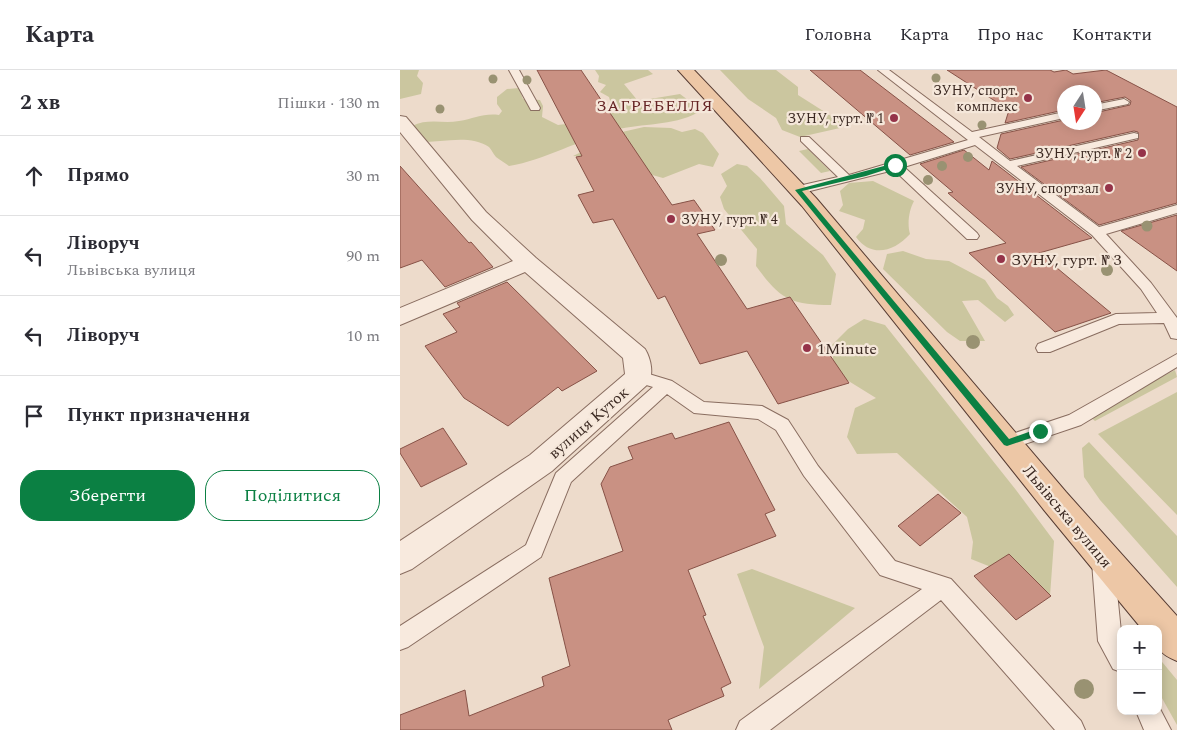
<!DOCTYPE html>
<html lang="uk">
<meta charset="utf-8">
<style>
:root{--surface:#fff;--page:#f2f2f3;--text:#2b2b33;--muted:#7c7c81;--line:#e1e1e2;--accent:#0b8043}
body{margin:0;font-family:Spectral,serif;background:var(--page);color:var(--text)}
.controls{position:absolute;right:15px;bottom:15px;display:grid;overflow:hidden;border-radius:10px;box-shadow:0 2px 12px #0003}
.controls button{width:45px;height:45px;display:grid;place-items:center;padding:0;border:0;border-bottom:1px solid var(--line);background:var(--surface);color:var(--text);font:25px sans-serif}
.compass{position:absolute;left:657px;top:15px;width:45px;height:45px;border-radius:50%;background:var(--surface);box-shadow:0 2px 12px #0003;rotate:192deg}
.stop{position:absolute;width:15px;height:15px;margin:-11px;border:4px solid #0b8043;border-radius:50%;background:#fff}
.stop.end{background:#0b8043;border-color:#fff;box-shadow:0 1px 5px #0008}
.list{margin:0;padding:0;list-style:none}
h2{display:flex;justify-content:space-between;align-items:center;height:65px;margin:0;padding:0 20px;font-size:21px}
h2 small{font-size:16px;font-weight:400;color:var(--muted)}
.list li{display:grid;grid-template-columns:32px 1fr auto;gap:15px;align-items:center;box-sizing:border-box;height:80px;padding:0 20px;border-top:1px solid var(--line)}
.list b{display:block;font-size:19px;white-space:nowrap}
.list p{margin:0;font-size:16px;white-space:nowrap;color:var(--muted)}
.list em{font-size:16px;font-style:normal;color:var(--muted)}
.actions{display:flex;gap:10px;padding:15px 20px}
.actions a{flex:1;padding:11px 0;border:1px solid var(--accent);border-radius:20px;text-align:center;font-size:18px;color:var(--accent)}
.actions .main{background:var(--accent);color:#fff}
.icon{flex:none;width:28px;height:28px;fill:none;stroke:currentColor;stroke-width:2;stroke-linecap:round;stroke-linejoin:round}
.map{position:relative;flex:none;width:777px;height:660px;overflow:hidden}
header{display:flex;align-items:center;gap:30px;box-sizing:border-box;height:70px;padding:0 25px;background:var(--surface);border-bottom:1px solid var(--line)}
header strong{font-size:24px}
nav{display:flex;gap:28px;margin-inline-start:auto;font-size:18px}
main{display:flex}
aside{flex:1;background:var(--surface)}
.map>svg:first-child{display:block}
.green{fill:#cbc69f}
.building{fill:#c99183;stroke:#875247}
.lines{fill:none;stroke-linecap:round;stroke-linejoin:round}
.lane-casing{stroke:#896d60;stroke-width:2}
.street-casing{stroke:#896d60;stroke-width:2}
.primary-casing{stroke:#573c33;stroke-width:2}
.lane{fill:#f8eade;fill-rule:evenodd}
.street{fill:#f8eade;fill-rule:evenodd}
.primary{fill:#edc7a6;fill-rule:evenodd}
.tree{fill:#999272}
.route{fill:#0b8043}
.poi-dot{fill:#953349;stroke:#f5e7da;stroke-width:2}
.labels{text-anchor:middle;stroke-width:4.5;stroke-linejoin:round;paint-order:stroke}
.far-poi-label{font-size:14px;fill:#3b2922;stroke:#f5e7da;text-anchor:end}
.far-quarter-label{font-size:16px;letter-spacing:1px;fill:#652424;stroke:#f5e7da}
.poi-label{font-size:16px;fill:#3b2922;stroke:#f5e7da;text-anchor:start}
.street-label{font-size:16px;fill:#3b2922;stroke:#f5e7da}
</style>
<header>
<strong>Карта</strong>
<nav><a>Головна</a><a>Карта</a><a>Про нас</a><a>Контакти</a></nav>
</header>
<main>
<aside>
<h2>2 хв<small>Пішки · 130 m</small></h2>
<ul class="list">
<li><svg class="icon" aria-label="ahead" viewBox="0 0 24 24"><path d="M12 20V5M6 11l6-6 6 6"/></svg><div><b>Прямо</b></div><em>30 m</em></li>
<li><svg class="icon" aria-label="left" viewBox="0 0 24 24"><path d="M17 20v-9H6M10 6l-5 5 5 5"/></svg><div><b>Ліворуч</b><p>Львівська вулиця</p></div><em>90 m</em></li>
<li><svg class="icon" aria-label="left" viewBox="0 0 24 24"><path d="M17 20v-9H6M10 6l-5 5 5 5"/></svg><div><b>Ліворуч</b></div><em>10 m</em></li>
<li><svg class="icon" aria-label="arrive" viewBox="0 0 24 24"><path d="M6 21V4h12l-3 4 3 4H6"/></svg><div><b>Пункт призначення</b></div></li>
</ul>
<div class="actions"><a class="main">Зберегти</a><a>Поділитися</a></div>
</aside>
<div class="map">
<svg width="777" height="660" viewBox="0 0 777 660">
<rect width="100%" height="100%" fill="#eddbcb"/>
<path class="green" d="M0,0H19L17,6L23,13L21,24L0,29Z
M195,0H248L253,4L224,14L238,31L280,24L288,30L297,43C272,56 243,53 215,60C179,70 145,90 109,96C105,93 100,90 96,87C93,84 92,80 89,77C68,63 38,74 14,72L12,56C28,48 43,54 59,51C74,49 83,43 99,45L102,41L97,34V27L107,19L119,18L123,29L140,30L143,36L142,47L158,55L198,50L211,34L209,27L200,22L206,15L198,12L199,6Z
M320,0H376L398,17V25L439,51L440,58L400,67L382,60L376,48L348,29Z
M244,57L271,58L282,62L295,59L303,63L319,84L313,97L299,94L263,108L188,87L173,86L222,62Z
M408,79L430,101L421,103L399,81Z
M337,94L347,96L360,108L384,136L386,154L423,185L436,204L431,235C390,235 380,229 356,196L357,179L324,139L320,127L327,116L321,104Z
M473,111L514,131C509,140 507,154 510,164C494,182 471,188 456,167L463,159L465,150L439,141L443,135L440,121L449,113Z
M503,181L526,189L549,191L585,210L597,228L608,236L614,245L605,252L578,230L562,231L585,271H560L547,262L483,199L487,184Z
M464,249L485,255L616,420L654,471L650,526L611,505L571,489L573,472L567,447L497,383L457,384L447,367L455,338L476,328L434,302L432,275L448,259Z
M775,300L777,307L695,351L688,345Z
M777,322V445L698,364Z
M689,372L777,466V517L700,430L684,407L682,378Z
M352,499L455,538L359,619L364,577L337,504Z
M758,587L777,610V655L758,621Z"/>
<path class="building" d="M137,0H181L272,135L294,130L315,160L297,164L347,239L390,227L449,313L378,334L347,281L300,294L265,226L258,229L213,149L193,153L178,125L194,121L176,87L182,86Z
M410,0H460L554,72L510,85Z
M547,0H650L654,2L666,0L673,4L706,0L777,37V133L699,155L621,97L738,70V62L734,61L610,89L597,78L601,64L664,50V52H694V43L730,35L731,31L725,27L694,33V22H664V40L605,53L609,40Z
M564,80L589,100L592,91L692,168L639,183L711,243L655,262L569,183L606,173L548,123L553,122L520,94Z
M0,96L69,173L71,172L93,197L45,217L22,190L0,198Z
M777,145V201L721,161Z
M107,212L197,301L162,321L158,317L108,356L64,328L25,276L57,262L43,244L60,237L57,233Z
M329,352L375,440L365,444L376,466L288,500L306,545L303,546L331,613L321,618L324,626L268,650L272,660H0V645L65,620L69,646L144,616L142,607L170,596L149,508L223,481L201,414L210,397L233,389L228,377L272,363L275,369Z
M43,358L67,394L21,417L0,383V379Z
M538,424L561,443L520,476L498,456Z
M609,484L651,526L616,550L574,506Z"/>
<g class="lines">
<g class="lane-casing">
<path id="lane" d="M109,0H119L140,38L139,40H131Z
M478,0H489L572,62L664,42V48L579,67L610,91L734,63L738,64V68L617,96L699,157L777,135V143L706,164L751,213L774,244L777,248V269L771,268L764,253L719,254L650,282H638L636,278L638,274L716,244L757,243L741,219L692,165L575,75L504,97L577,163L579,166L577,169H567L494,100L398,124L394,123L392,120L394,117L438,107L401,71V67H409L449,105L568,70Z
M724,29L729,32L728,34L694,41V35Z
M777,284V297L681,355L607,380L600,378L598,373L600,368L669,345Z
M239,301L272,311L304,332L362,336L388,350L418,396L495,491L551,509L681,651L685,660H655L541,530L370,660H336L340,651L522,519L480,505L404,406L376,360L358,349L294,343L267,324L171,412L141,487L8,577L0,580V556L126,475L156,403L253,317L233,311L231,307L233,303Z
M703,483L711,485L714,492L721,562V602L713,599L698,571L692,492L695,485Z
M758,635L771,660H744L736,641H758Z"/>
</g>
<g class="street-casing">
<path id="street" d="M0,46L6,47L86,142L136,188L245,279C251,289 254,304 248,314L152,401L12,499L0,504V471L130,385L225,304L223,288L125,202L0,255V238L113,191L72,150L0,62Z"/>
</g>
<g class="primary-casing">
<path id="primary" d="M278,0H294L416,128L666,422L777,546V591C757,583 758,579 758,559H742L644,440L402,136Z"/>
</g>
<use href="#lane" class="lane"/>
<use href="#street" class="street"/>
<use href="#primary" class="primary"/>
</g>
<g class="tree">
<circle cx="536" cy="8" r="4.5"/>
<circle cx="93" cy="9" r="4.5"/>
<circle cx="127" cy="10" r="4.5"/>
<circle cx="40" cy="39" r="4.5"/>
<circle cx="582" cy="55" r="4.5"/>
<circle cx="568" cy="87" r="5"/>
<circle cx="542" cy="96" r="5"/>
<circle cx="528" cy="110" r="5"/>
<circle cx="747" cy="156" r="5.5"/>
<circle cx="321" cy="190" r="6"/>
<circle cx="707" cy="200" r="6"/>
<circle cx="573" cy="272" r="7"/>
<circle cx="684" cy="619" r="10"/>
</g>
<path class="route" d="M495,93L497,96L466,106L402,121L609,369L640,358L643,359V364L607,376L604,375L395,120Z"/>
<g class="poi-dot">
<circle cx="628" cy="28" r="5"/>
<circle cx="494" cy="48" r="5"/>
<circle cx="742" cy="83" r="5"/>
<circle cx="709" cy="118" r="5"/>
<circle cx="271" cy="149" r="5"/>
<circle cx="601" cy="189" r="5"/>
<circle cx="407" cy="278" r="5"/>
</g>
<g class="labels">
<g class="far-poi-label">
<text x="618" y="25">ЗУНУ, спорт.<tspan x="618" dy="16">комплекс</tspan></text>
<text x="484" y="53">ЗУНУ, гурт. № 1</text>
<text x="732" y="88">ЗУНУ, гурт. № 2</text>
<text x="699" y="123">ЗУНУ, спортзал</text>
<text x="281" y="154" text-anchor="start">ЗУНУ, гурт. № 4</text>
</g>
<g class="far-quarter-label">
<text x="255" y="41">ЗАГРЕБЕЛЛЯ</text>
</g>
<g class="poi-label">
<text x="611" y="195">ЗУНУ, гурт. № 3</text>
<text x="417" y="284">1Minute</text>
</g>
<g class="street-label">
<text transform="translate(188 352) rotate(-41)" y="6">вулиця Куток</text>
<text transform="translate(668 446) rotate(50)" y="6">Львівська вулиця</text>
</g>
</g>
</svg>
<div class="controls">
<button>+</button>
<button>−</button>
</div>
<svg class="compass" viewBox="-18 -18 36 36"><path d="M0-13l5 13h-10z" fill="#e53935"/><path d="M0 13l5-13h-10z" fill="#7c7c81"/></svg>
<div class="stop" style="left:495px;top:95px"></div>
<div class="stop end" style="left:640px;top:361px"></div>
</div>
</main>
